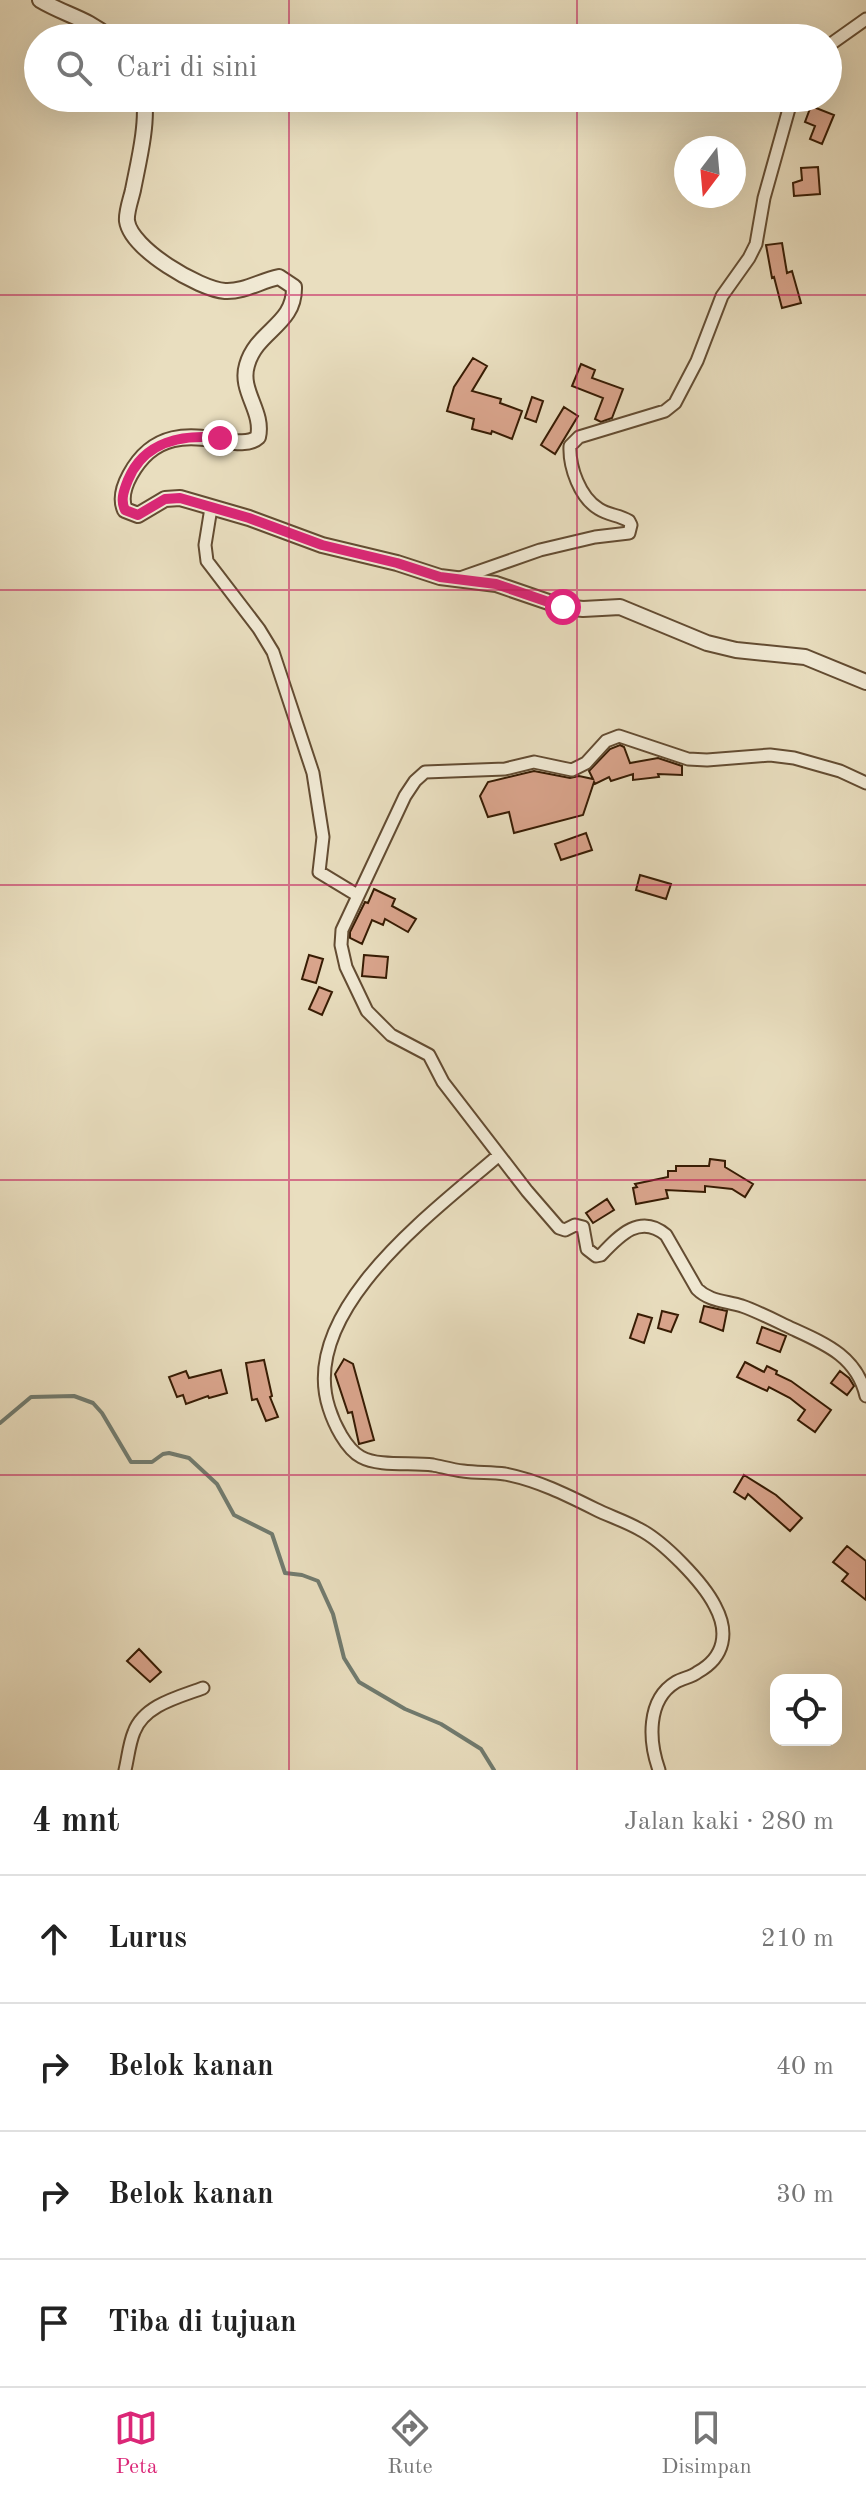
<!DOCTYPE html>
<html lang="id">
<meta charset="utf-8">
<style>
:root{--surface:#fff;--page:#f6f6f6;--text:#222;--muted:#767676;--line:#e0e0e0;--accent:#db2777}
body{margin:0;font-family:"Old Standard TT",serif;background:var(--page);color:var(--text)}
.controls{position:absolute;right:24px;bottom:24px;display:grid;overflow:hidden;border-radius:16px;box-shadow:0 8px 32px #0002}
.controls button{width:72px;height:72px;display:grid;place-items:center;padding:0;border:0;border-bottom:2px solid var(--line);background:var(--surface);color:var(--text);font:40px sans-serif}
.compass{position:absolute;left:674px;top:136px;width:72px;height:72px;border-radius:50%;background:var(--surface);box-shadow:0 8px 32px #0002;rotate:196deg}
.stop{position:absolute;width:24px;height:24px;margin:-18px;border:6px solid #db2777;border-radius:50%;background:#fff}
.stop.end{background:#db2777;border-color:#fff;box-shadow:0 2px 8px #0008}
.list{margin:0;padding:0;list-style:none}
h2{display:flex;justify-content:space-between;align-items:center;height:104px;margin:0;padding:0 32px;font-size:34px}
h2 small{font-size:26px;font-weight:400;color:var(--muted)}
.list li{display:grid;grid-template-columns:52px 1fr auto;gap:24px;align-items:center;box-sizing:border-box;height:128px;padding:0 32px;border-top:2px solid var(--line)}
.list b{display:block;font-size:30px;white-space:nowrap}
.list em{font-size:26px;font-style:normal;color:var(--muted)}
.icon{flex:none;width:44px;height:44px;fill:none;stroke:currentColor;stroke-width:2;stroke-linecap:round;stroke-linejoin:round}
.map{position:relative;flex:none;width:866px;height:1770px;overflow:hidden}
.search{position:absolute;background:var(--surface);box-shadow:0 8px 32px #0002;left:24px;right:24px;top:24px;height:88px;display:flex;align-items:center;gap:20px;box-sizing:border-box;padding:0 28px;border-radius:44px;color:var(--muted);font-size:30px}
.sheet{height:616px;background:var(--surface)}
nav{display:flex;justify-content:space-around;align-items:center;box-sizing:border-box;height:112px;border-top:2px solid var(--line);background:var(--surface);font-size:22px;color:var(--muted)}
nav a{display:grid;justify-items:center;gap:4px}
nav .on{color:var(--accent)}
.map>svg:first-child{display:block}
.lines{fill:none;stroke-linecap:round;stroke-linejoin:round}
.stream{stroke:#717b6f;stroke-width:4}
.building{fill:#daa58d;stroke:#361b03;stroke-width:2}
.minor-casing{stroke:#634c32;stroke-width:15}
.tertiary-casing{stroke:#634c32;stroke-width:18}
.minor{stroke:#f1ead5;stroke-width:11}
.tertiary{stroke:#f1ead5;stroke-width:14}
.route{stroke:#db2777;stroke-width:10}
.grid{fill:none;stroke:#c2185b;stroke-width:2;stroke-opacity:0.55}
</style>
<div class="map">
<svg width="866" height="1770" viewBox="0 0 866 1770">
<rect width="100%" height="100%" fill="#e9debf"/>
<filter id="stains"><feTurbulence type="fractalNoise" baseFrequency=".0025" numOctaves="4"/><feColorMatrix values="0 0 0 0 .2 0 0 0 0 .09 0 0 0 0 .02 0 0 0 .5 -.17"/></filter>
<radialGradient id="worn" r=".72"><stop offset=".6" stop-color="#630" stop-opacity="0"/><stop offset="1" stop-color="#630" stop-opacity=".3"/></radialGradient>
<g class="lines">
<path class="stream" d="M0,1423L31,1397L74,1396L93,1403L102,1413L131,1462H152L163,1454L169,1453L189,1458L217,1484L234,1515L272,1534L285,1573L302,1575L318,1581L333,1614L344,1658L359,1682L405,1709L441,1724L481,1749L494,1770"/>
</g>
<path class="building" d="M811,106L834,115L822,144L810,139L815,126L805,122Z
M818,167L820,194L794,196L793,183L802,180L801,168Z
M782,243L787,273L792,271L801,303L782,308L774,277L772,278L766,245Z
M473,358L487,366L472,391L501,399L500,403L522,411L512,439L492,431L491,434L472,429L474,419L447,411L454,387Z
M581,364L595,370L592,378L623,389L612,418L601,422L595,419L603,398L572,386Z
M532,397L543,401L536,422L525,418Z
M564,407L578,416L555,454L541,445Z
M620,745L624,747L630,763L658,758L682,766V775L658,774L659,777L633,780V774L611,781L609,777L595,784L594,782L583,815L514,833L509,812L488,817L480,796L488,782L534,771L570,778L579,776L593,779L589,771L610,749Z
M586,833L592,850L561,860L555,844Z
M640,875L671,884L666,899L636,890Z
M374,889L395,899L392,906L416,919L408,932L385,919L383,925L372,920L362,944L350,938V932L365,902L368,903Z
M309,955L323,959L316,983L302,979Z
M364,955L388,957L386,978L362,976Z
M319,987L332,992L322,1015L309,1009Z
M710,1159L725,1161V1167L753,1184L745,1197L732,1189L705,1186V1192L666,1190L668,1198L636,1204L633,1188L637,1187L635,1184L668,1177V1171H676V1166H709Z
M607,1199L614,1210L593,1223L586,1213Z
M704,1306L727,1311L723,1331L700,1322Z
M662,1311L678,1315L671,1332L658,1328Z
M638,1314L652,1318L644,1343L630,1338Z
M762,1327L786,1336L780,1352L757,1343Z
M344,1359L353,1364L374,1440L359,1444L352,1412L348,1413L335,1374Z
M264,1360L272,1396L270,1397L278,1417L266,1421L257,1399L252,1400L246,1363Z
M745,1362L764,1372L767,1366L777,1371L776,1374L791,1381L831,1410L815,1432L798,1420L805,1410L790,1398L769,1387L767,1391L737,1377Z
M221,1370L227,1393L209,1398L208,1396L186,1404L183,1395L177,1397L169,1377L186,1371L189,1378Z
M840,1371L849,1378L854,1386L847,1395L831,1383Z
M744,1475L776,1495L802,1518L790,1531L748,1494L745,1499L734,1492Z
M847,1546L866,1561V1600L842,1581L848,1574L833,1562Z
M139,1649L161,1672L150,1682L127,1661Z"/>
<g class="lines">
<g class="minor-casing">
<path id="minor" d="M828,46L866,19
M211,508L205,545L207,561L259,629L273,652L313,773L323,837L319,872L357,895
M457,579L540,550L595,537L629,533L631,525L629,521C619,515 608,515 599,509C580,498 569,467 570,446L579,437L665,411L675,403L697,361L722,296L749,258L756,244L764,198L792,98
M866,783L840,771L794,758L770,755L707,760L688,759L619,736L606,741L586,763L572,770L534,762L505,769L425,772L415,781L405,796L342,930L341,945L346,967L367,1011L391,1035L429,1055L443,1082L527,1191L559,1228L565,1230L575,1225L583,1227L587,1249L596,1256L601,1255C619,1236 640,1213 666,1235L697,1289C709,1301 725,1301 742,1306C759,1312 776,1321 793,1329C826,1344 857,1357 866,1396
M499,1155C436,1210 297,1310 329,1408C334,1424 346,1449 361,1457C379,1467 412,1462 433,1465C443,1467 453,1470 463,1471C477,1473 491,1472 505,1474C537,1480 567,1495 595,1509C609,1516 625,1521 639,1529C663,1541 703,1582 715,1606C729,1632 725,1657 698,1672C692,1677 683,1678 676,1682C646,1700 649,1742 659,1770
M125,1770C128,1758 129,1744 134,1732C144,1705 179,1697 203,1688"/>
</g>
<g class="tertiary-casing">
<path id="tertiary" d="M40,0C65,15 87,18 110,38
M144,98C148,124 138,164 133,190C131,199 126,212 127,221C131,249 199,289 225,291C244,292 260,281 279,277L294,287C295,325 257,330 247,365C239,391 264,411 258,437C236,458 168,405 130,475C124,486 120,499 125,510L138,515L165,499L180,498L249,518L322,545L397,563L440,577L496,584L563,607L583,609L620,607L707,643L736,650L805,657L866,682"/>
</g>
<use href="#minor" class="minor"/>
<use href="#tertiary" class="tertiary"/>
</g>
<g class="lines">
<path class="route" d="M220,438C183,434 144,441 128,480C124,490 120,500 125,510L138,515L165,499L180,498L249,518L322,545L397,563L440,577L496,584L563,607"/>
</g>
<path class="grid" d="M289,0V38M577,0V38M289,98V1770M577,98V1770M0,295H866M0,590H866M0,885H866M0,1180H866M0,1475H866"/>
<rect width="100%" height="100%" filter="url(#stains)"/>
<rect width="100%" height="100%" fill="url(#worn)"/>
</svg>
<div class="controls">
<button><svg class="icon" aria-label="locate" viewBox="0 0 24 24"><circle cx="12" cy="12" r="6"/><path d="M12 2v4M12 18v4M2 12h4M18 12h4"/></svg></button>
</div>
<svg class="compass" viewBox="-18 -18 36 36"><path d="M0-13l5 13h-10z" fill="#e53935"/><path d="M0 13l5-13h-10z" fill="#767676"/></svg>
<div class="stop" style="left:563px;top:607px"></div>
<div class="stop end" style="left:220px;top:438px"></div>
<div class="search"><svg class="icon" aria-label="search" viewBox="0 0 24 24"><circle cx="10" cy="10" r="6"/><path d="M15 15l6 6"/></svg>Cari di sini</div>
</div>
<section class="sheet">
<h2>4 mnt<small>Jalan kaki · 280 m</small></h2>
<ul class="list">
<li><svg class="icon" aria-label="ahead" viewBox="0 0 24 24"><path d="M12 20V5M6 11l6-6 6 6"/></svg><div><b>Lurus</b></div><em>210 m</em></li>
<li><svg class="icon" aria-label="right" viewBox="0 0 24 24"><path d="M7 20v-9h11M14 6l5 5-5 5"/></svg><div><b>Belok kanan</b></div><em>40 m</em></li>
<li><svg class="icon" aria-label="right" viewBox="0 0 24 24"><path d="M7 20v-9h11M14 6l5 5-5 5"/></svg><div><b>Belok kanan</b></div><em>30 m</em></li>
<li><svg class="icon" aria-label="arrive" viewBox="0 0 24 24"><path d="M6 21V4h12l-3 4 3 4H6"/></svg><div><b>Tiba di tujuan</b></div></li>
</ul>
</section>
<nav>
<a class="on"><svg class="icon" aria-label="map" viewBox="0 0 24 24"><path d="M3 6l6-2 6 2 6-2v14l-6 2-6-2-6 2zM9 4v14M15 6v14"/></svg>Peta</a>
<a><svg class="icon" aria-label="directions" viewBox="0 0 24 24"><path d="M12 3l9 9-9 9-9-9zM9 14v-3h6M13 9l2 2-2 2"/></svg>Rute</a>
<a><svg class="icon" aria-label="saved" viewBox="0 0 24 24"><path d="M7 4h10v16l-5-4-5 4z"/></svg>Disimpan</a>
</nav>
